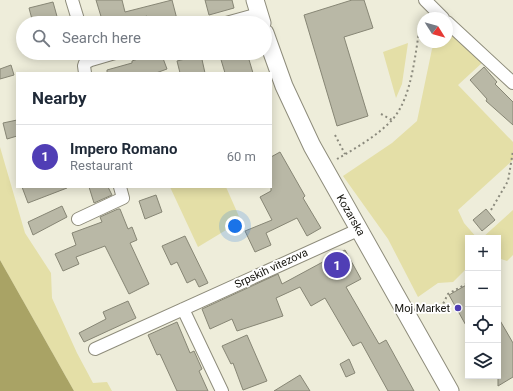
<!DOCTYPE html>
<meta charset="utf-8">
<style>
:root{--surface:#fff;--page:#f2f2f3;--text:#1f2937;--muted:#747a83;--line:#e0e1e3;--accent:#503eb5}
body{margin:0;font-family:Roboto,sans-serif;background:var(--page);color:var(--text)}
.controls{position:absolute;right:12px;bottom:12px;display:grid;overflow:hidden;border-radius:0px;box-shadow:0 2px 10px #0003}
.controls button{width:36px;height:36px;display:grid;place-items:center;padding:0;border:0;border-bottom:1px solid var(--line);background:var(--surface);color:var(--text);font:20px sans-serif}
.compass{position:absolute;left:417px;top:12px;width:36px;height:36px;border-radius:50%;background:var(--surface);box-shadow:0 2px 10px #0003;rotate:127deg}
.you{position:absolute;left:235px;top:226px;width:14px;height:14px;margin:-10px;border:3px solid #fff;border-radius:50%;background:#1a73e8;box-shadow:0 0 0 6px #1a73e833}
.badge{display:grid;place-items:center;width:26px;height:26px;border-radius:50%;background:var(--accent);color:#fff;font-size:13px;font-weight:700}
.pin{position:absolute;translate:-50% -50%;border:2px solid #fff;box-shadow:0 1px 4px #0006}
.list{margin:0;padding:0;list-style:none}
h2{display:flex;justify-content:space-between;align-items:center;height:52px;margin:0;padding:0 16px;font-size:17px}
h2 small{font-size:13px;font-weight:400;color:var(--muted)}
.list li{display:grid;grid-template-columns:26px 1fr auto;gap:12px;align-items:center;box-sizing:border-box;height:64px;padding:0 16px;border-top:1px solid var(--line)}
.list b{display:block;font-size:15px;white-space:nowrap}
.list p{margin:0;font-size:13px;white-space:nowrap;color:var(--muted)}
.list em{font-size:13px;font-style:normal;color:var(--muted)}
.icon{flex:none;width:22px;height:22px;fill:none;stroke:currentColor;stroke-width:2;stroke-linecap:round;stroke-linejoin:round}
.map{position:relative;flex:none;width:513px;height:391px;overflow:hidden}
.search{position:absolute;background:var(--surface);box-shadow:0 2px 10px #0003;left:16px;top:16px;width:256px;height:44px;display:flex;align-items:center;gap:10px;box-sizing:border-box;padding:0 14px;border-radius:22px;color:var(--muted);font-size:15px}
.panel{position:absolute;background:var(--surface);box-shadow:0 2px 10px #0003;left:16px;top:72px;width:256px;height:116px;border-radius:0px}
.map>svg:first-child{display:block}
.green{fill:#e4dfa7}
.water{fill:#a9a365}
.building{fill:#b9b8a6;stroke:#878675}
.lines{fill:none;stroke-linecap:round;stroke-linejoin:round}
.street-casing{stroke:#8e8c7b;stroke-width:14}
.secondary-casing{stroke:#8e8c7b;stroke-width:19}
.path{stroke:#8b8a7d;stroke-width:2;stroke-dasharray:2 3;stroke-linecap:butt}
.street{stroke:#fff;stroke-width:12}
.secondary{stroke:#fff;stroke-width:17}
.poi-dot{fill:#503eb5;stroke:#fff;stroke-width:1.5}
.labels{text-anchor:middle;stroke-width:3.5;stroke-linejoin:round;paint-order:stroke}
.street-label{font-size:11px;fill:#15140e;stroke:#fff}
.poi-label{font-size:11px;fill:#15140e;stroke:#fff;text-anchor:end}
</style>
<div class="map">
<svg width="513" height="391" viewBox="0 0 513 391">
<rect width="100%" height="100%" fill="#eeedda"/>
<path class="green" d="M447,30L483,62L458,85L513,142V160L458,210L464,223L477,238H468V267L453,282L438,283L418,297L388,239L343,176L392,143L417,121L432,49L436,42H447Z
M408,43L402,84L396,98L383,52Z
M0,147L25,233L51,273L52,298L77,353L93,383L107,382L112,391H74L0,260Z
M170,187H226L241,221L198,247Z
M513,210V255L507,261L498,258V238H482Z"/>
<path class="water" d="M0,260L74,391H0Z"/>
<path class="building" d="M96,0H122L125,12L172,0L178,23H149L147,16L124,23H103Z
M205,0H232L234,8L209,15Z
M352,0H364L373,28L344,37L368,116L337,126L304,15Z
M53,2L58,20L49,23H33L29,8Z
M156,53H161L167,69L156,73H107V70L132,63V61Z
M219,53H247L253,73H225Z
M201,55L205,73H180L177,61Z
M11,65L14,75L0,79V69Z
M484,67L497,82L495,84L513,102V125L486,101L487,99L470,80Z
M17,120V136L7,139L3,123Z
M280,152L305,196L303,198L321,228L307,236L297,218L266,233L271,245L255,252L245,231L272,220L260,197L271,191V157Z
M22,187H67V188L28,203Z
M89,187H108L112,195L94,203Z
M156,195L162,212L145,219L139,201Z
M62,206L67,217L33,235L28,222Z
M118,209H120L128,229L132,227L137,240L130,243L149,284L129,294L105,246L76,257L79,264L63,271L55,254L76,245L72,233L102,222L100,217Z
M486,209L495,220L482,231L473,220Z
M185,236L208,283L199,287L195,279L187,283L177,262L171,265L162,246Z
M345,250L361,279L346,287L379,344L386,340L414,391H388L361,342L353,346L325,298L311,306L300,287L276,298L283,316L237,331L232,319L210,329L202,309L278,274L282,284Z
M468,284V329L449,295Z
M128,301L136,318L84,342L79,333L106,319L103,312Z
M498,317L513,343V377L498,386Z
M177,322L190,353L194,351L202,369L199,371L208,391H177L160,354L157,355L148,335Z
M247,335L267,381L243,390L233,363L231,364L222,346Z
M349,359L355,373L346,377L340,364Z
M300,375L310,391H274Z"/>
<g class="lines">
<g class="street-casing">
<path id="street" d="M72,0L79,23
M425,0L443,18
M447,22L513,83
M226,23L259,14
M85,73L84,66L85,63L91,60L115,53
M78,219L123,198L120,187
M183,309L222,391
M95,349L360,229"/>
</g>
<g class="secondary-casing">
<path id="secondary" d="M255,0L262,23
M265,33L284,86L312,146L450,391"/>
</g>
<path class="path" d="M381,114L392,120
M335,135L345,154
M337,159C356,148 377,136 392,120C412,98 415,54 420,26L423,19
M491,210L508,181L513,151
M441,308L448,294L468,283"/>
<use href="#street" class="street"/>
<use href="#secondary" class="secondary"/>
</g>
<circle class="poi-dot" cx="458" cy="308" r="4"/>
<g class="labels">
<g class="street-label">
<text transform="translate(351 215) rotate(60)" y="4">Kozarska</text>
<text transform="translate(271 268) rotate(-25)" y="4">Srpskih vitezova</text>
</g>
<g class="poi-label">
<text x="450" y="312">Moj Market</text>
</g>
</g>
</svg>
<div class="controls">
<button>+</button>
<button>−</button>
<button><svg class="icon" aria-label="locate" viewBox="0 0 24 24"><circle cx="12" cy="12" r="6"/><path d="M12 2v4M12 18v4M2 12h4M18 12h4"/></svg></button>
<button><svg class="icon" aria-label="layers" viewBox="0 0 24 24"><path d="M12 4l9 5-9 5-9-5zM3 14l9 5 9-5"/></svg></button>
</div>
<svg class="compass" viewBox="-18 -18 36 36"><path d="M0-13l5 13h-10z" fill="#e53935"/><path d="M0 13l5-13h-10z" fill="#747a83"/></svg>
<div class="you"></div>
<div class="pin badge" style="left:337px;top:265px">1</div>
<div class="search"><svg class="icon" aria-label="search" viewBox="0 0 24 24"><circle cx="10" cy="10" r="6"/><path d="M15 15l6 6"/></svg>Search here</div>
<section class="panel">
<h2>Nearby<small></small></h2>
<ul class="list">
<li><span class="badge">1</span><div><b>Impero Romano</b><p>Restaurant</p></div><em>60 m</em></li>
</ul>
</section>
</div>
